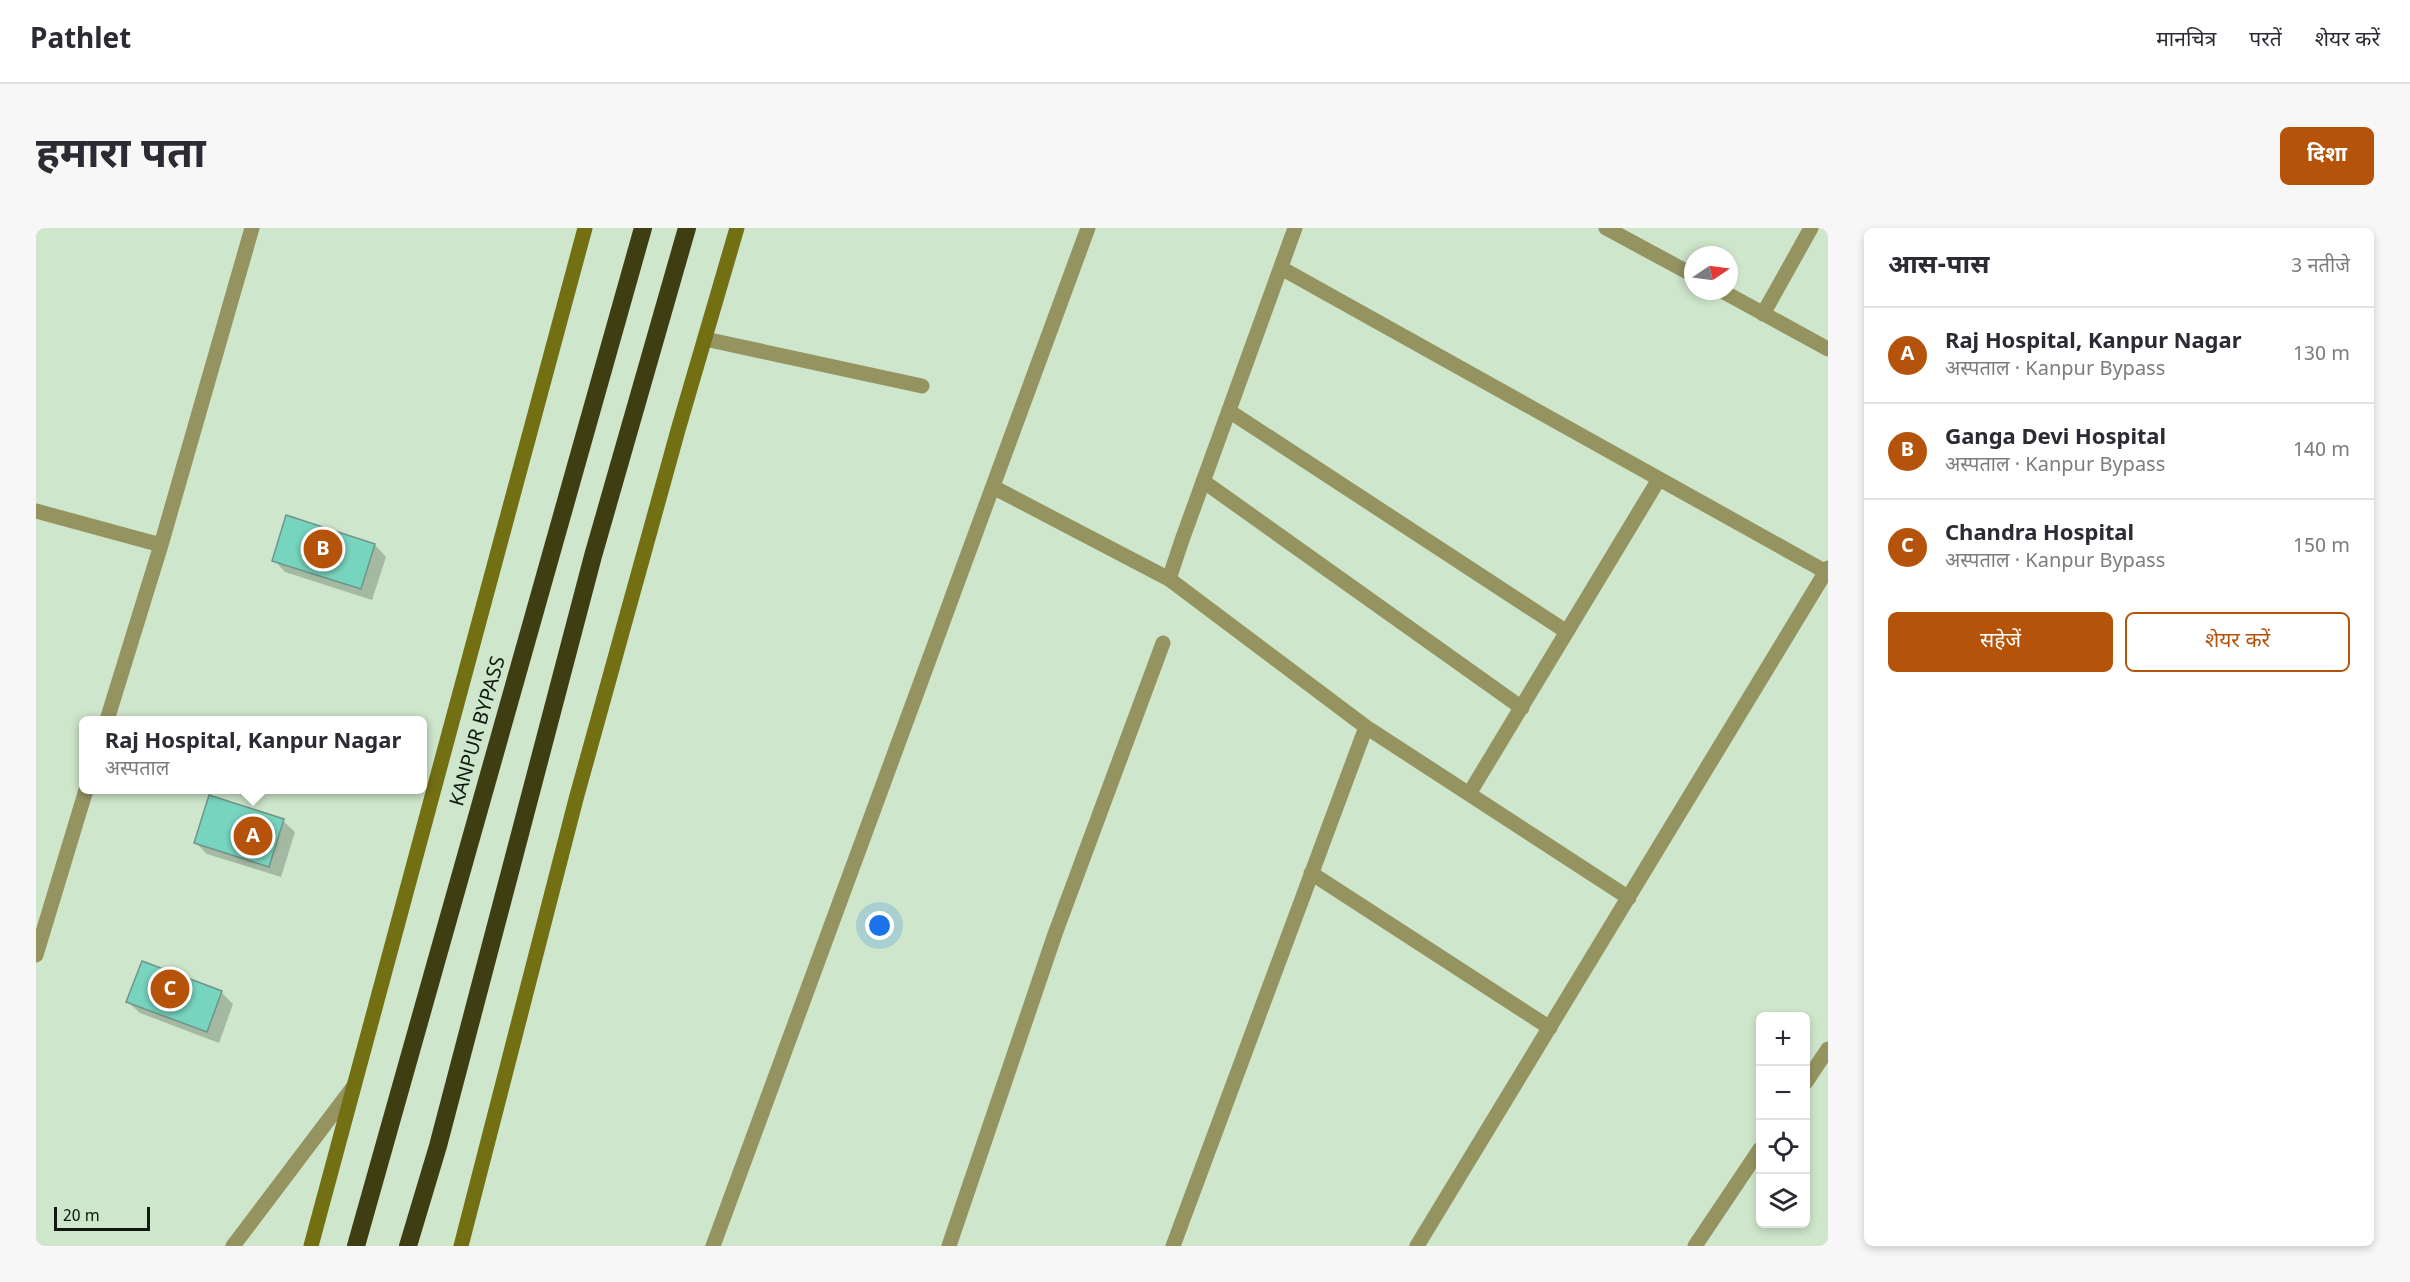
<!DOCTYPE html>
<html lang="hi">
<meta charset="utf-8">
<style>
:root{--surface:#fff;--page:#f7f7f7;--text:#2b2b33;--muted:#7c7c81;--line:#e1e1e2;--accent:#b45309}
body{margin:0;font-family:Georgia,"Noto Sans Devanagari",serif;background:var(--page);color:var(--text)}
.controls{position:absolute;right:18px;bottom:18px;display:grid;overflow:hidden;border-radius:9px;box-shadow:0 3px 9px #0003}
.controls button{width:54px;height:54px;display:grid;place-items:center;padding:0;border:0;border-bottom:2px solid var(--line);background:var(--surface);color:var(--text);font:30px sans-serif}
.compass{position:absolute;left:1648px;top:18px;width:54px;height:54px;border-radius:50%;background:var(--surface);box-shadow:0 3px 9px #0003;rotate:77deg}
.scale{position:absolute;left:18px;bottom:15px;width:96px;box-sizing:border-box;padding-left:6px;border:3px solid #10180f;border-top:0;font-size:16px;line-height:21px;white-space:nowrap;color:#10180f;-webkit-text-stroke:4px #cee6cb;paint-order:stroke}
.you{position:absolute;left:844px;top:698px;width:21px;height:21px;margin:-15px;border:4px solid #fff;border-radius:50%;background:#1a73e8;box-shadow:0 0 0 9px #1a73e833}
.badge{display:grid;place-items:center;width:39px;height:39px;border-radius:50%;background:var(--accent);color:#fff;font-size:20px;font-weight:700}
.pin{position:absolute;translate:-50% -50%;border:3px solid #fff;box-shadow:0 2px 6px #0006}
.popup{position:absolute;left:43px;top:488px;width:348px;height:78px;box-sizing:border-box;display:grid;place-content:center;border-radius:9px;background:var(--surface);filter:drop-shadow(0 2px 4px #0005);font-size:20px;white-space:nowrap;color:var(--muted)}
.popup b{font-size:22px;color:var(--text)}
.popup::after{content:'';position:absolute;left:50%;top:100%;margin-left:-12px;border:12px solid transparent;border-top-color:var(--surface)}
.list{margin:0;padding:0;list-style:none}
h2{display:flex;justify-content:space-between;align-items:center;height:78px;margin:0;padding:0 24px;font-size:26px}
h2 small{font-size:20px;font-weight:400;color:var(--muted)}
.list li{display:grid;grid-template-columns:39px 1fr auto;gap:18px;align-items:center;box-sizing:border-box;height:96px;padding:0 24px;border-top:2px solid var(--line)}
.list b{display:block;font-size:22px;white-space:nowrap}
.list p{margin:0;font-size:20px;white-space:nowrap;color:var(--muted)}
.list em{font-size:20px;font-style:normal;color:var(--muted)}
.actions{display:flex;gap:12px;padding:18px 24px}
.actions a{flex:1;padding:14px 0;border:2px solid var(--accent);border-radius:9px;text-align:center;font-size:21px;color:var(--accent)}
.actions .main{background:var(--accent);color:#fff}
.icon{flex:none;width:33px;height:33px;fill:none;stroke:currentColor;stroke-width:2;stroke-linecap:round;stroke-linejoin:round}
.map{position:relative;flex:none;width:1792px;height:1018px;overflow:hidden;border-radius:9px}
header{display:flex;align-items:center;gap:36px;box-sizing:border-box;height:84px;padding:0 30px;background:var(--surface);border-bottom:2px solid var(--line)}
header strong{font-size:28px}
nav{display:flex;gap:33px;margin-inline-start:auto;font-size:21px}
.intro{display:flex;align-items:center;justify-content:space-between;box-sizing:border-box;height:144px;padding:0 36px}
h1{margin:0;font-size:42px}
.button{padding:15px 27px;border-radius:9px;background:var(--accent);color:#fff;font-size:21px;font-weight:700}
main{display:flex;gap:36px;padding:0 36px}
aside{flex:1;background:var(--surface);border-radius:9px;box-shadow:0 3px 9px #0003}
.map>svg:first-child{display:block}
.shadow{fill:#0003}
.building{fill:#77d5bf;stroke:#6f958b;stroke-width:1.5}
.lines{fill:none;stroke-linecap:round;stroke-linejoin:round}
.lane{stroke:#959461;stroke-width:15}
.street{stroke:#959461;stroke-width:15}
.secondary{stroke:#736f13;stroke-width:15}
.highway{stroke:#3f3e12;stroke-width:18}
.labels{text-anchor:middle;stroke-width:5;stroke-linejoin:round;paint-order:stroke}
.street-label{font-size:20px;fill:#10180f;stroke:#cee6cb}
</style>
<header>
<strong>Pathlet</strong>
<nav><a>मानचित्र</a><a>परतें</a><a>शेयर करें</a></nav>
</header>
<div class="intro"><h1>हमारा पता</h1><a class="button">दिशा</a></div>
<main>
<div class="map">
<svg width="1792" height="1018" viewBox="0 0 1792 1018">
<rect width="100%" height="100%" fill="#cee6cb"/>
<path class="shadow" d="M339,317L350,329L336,372L249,344L238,332Z
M247,593L259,604L245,649L171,626L160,615Z
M185,764L197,776L183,815L104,785L92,774Z"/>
<path class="building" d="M250,287L339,316L325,361L236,333Z
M173,567L248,591L233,639L158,615Z
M106,733L186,763L171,804L90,774Z"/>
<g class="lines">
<path class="lane" d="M197,1018L318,858"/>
<path class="street" d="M1570,0L1657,47
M1245,40L1792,345
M1686,63L1792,121
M1727,86L1775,0
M669,111L886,158
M1193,183L1531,404
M1167,253L1486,480
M957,259L1133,351L1330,499L1593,670
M0,283L125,317
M1133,351L1146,312L1259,0
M71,492L125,317L216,0
M1433,566L1623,251
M1275,645L1514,800
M0,727L50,562
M1770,854L1792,821
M677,1018L1052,0
M913,1018L1019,706L1127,415
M1137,1018L1330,499
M1381,1018L1792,340
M1659,1018L1724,921"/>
<path class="secondary" d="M275,1018L549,0
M425,1018L540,571L642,202L701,0"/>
<path class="highway" d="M320,1018L607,0
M372,1018L402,918L557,328L651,0"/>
</g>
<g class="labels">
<g class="street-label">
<text transform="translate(441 503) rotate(-74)" y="7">KANPUR BYPASS</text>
</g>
</g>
</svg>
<div class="controls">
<button>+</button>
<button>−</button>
<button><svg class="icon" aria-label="locate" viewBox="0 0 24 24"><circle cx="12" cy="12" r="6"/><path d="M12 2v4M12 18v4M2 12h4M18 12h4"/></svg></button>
<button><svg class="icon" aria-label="layers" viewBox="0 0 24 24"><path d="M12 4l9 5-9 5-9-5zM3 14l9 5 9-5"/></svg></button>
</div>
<svg class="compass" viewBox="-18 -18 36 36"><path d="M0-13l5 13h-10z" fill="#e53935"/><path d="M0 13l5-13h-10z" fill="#7c7c81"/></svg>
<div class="scale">20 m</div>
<div class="you"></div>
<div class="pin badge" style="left:217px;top:608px">A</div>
<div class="popup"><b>Raj Hospital, Kanpur Nagar</b>अस्पताल</div>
<div class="pin badge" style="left:287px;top:321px">B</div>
<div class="pin badge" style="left:134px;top:761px">C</div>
</div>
<aside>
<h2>आस-पास<small>3 नतीजे</small></h2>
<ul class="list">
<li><span class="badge">A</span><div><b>Raj Hospital, Kanpur Nagar</b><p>अस्पताल · Kanpur Bypass</p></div><em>130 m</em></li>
<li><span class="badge">B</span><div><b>Ganga Devi Hospital</b><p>अस्पताल · Kanpur Bypass</p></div><em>140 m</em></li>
<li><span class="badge">C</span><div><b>Chandra Hospital</b><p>अस्पताल · Kanpur Bypass</p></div><em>150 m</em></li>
</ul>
<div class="actions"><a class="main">सहेजें</a><a>शेयर करें</a></div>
</aside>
</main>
